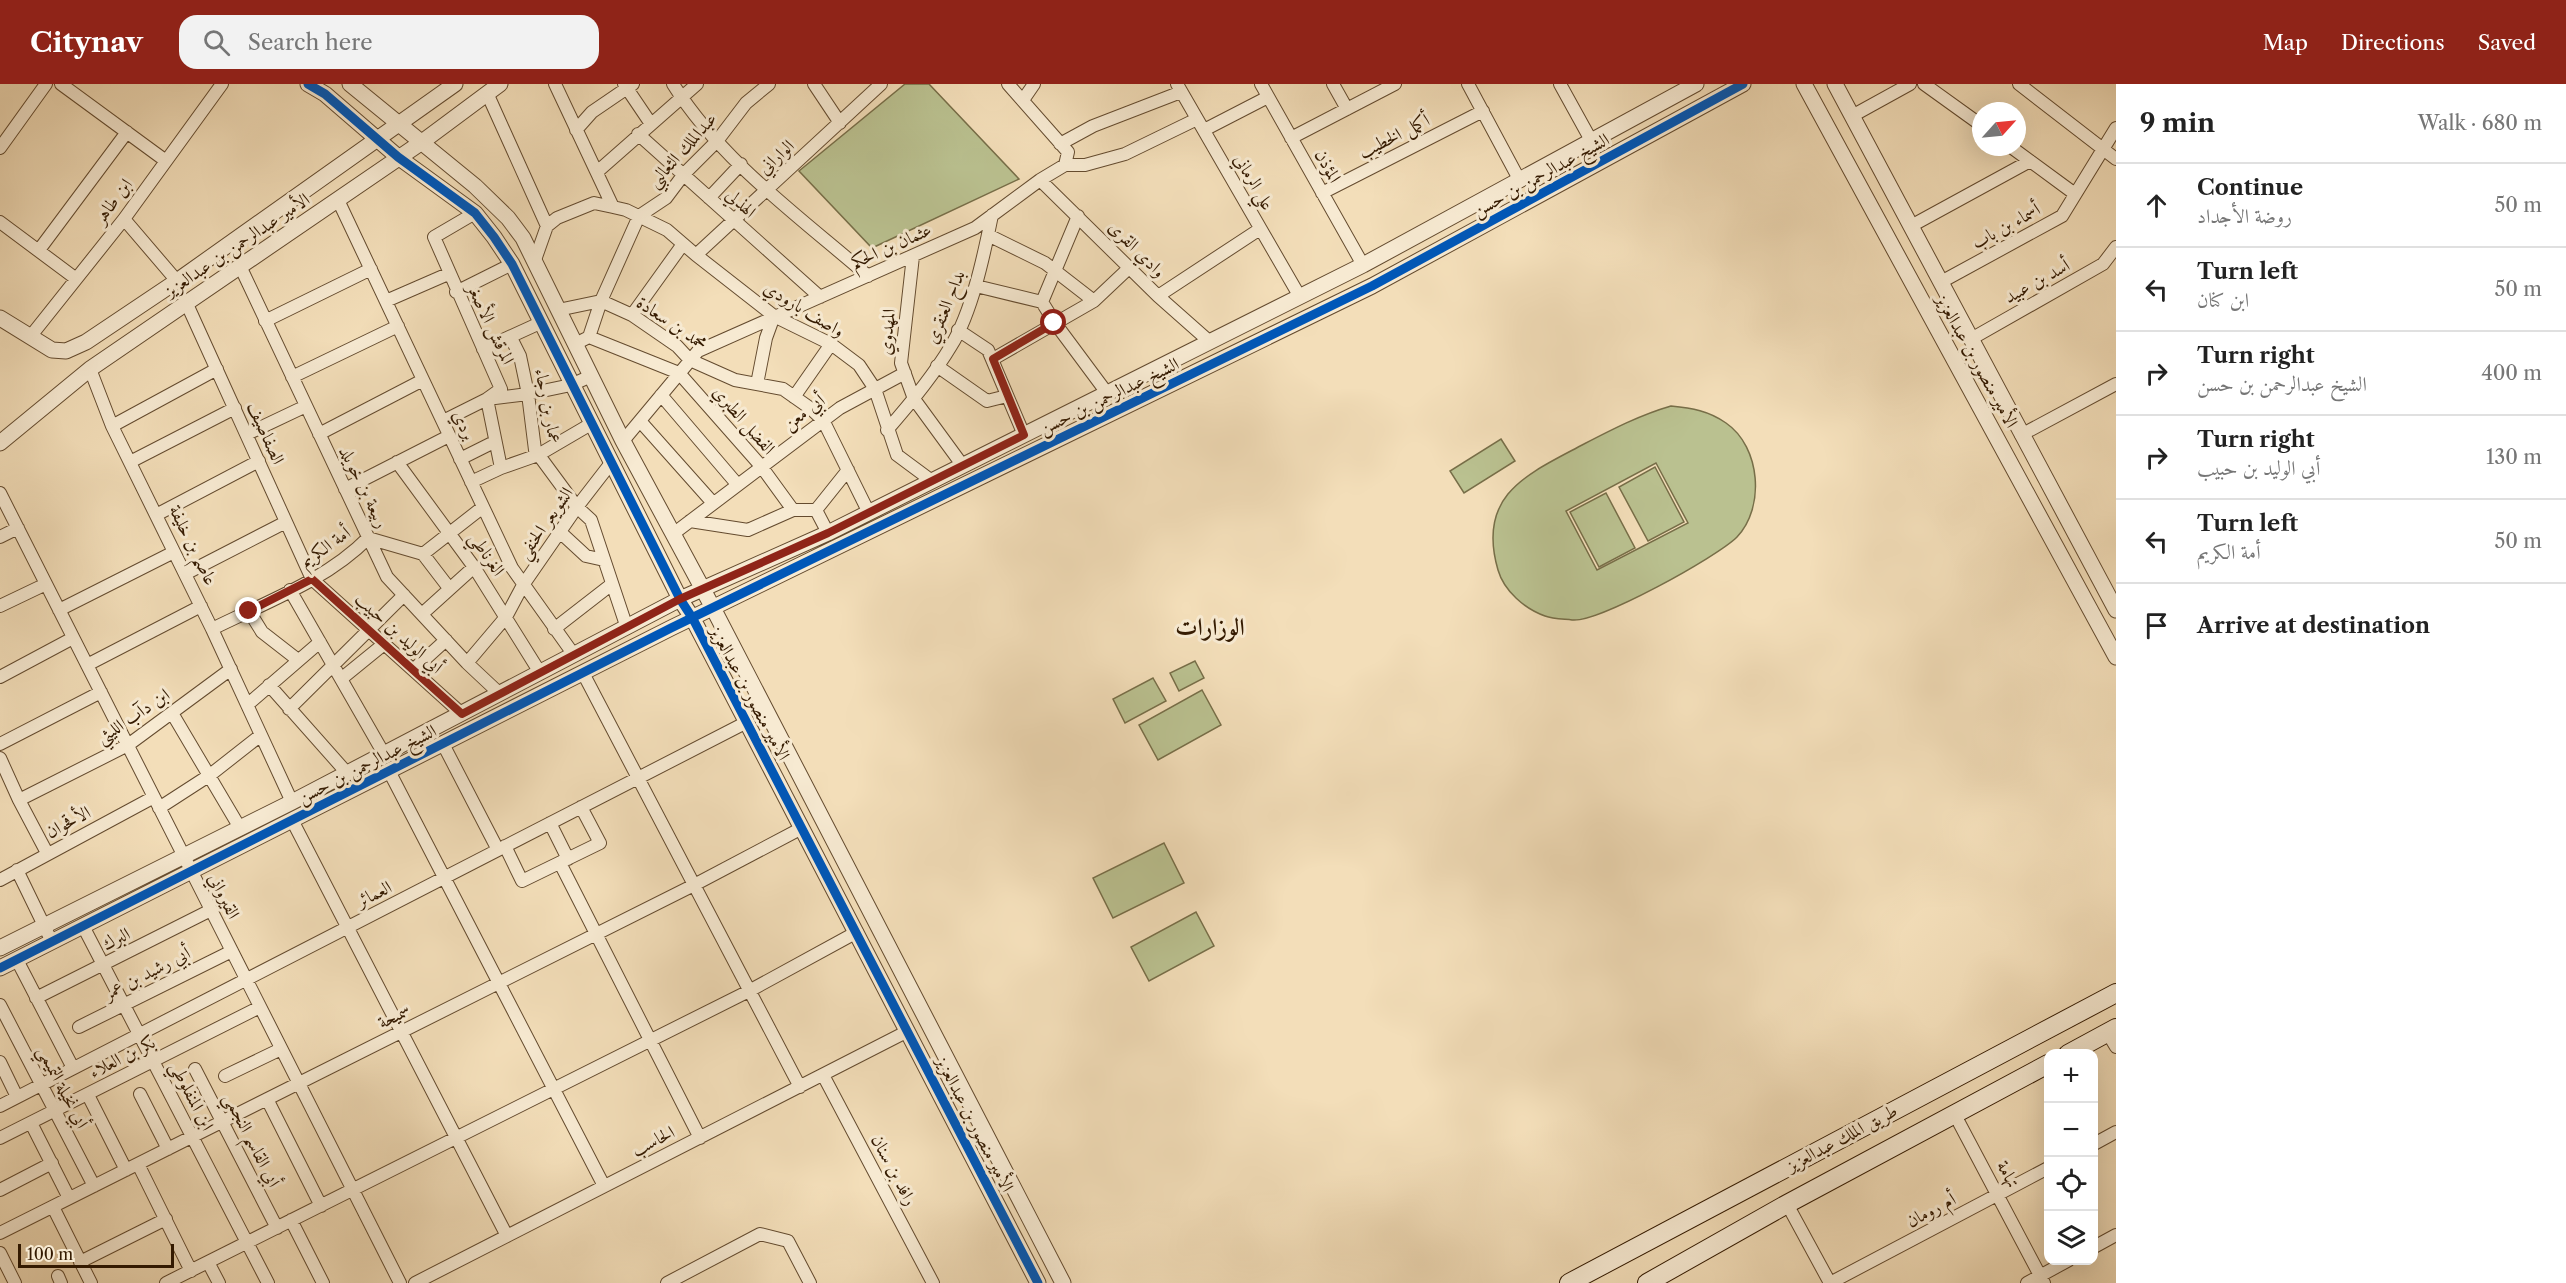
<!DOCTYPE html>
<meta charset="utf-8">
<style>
:root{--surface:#fff;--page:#f2f2f2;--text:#222;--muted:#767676;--line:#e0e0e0;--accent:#8f2418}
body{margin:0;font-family:"Libre Caslon Text",Amiri,serif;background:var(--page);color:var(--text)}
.controls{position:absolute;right:18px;bottom:18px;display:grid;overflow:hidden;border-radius:12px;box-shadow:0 6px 24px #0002}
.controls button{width:54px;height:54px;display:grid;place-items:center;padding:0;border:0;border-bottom:2px solid var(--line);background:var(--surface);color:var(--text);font:30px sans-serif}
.compass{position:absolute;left:1972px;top:18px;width:54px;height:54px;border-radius:50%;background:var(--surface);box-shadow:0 6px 24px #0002;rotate:63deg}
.scale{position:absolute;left:18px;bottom:15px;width:156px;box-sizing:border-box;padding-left:6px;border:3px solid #341a01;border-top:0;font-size:16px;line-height:21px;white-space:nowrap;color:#341a01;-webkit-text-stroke:4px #f7ead2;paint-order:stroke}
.stop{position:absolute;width:18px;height:18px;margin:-14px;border:4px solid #8f2418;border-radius:50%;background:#fff}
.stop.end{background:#8f2418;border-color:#fff;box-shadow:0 2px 6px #0008}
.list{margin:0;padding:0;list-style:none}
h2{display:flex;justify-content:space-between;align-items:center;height:78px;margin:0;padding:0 24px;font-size:26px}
h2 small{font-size:20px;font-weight:400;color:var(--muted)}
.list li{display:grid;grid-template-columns:39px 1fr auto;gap:18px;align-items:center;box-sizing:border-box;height:84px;padding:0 24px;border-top:2px solid var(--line)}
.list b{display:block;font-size:22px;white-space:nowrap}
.list p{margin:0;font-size:20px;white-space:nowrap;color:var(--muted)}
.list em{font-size:20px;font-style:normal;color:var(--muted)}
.icon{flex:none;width:33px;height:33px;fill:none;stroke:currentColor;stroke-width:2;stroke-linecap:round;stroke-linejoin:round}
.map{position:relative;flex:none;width:2116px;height:1199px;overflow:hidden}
header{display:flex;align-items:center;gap:36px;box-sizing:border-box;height:84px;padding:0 30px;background:var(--accent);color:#fff}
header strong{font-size:28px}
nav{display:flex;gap:33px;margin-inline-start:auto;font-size:21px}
.search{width:420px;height:54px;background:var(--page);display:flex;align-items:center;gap:15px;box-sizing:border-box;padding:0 21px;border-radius:18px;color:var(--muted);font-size:22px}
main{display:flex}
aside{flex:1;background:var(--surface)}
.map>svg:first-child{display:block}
.green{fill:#bac190;stroke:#776e48;stroke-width:1.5;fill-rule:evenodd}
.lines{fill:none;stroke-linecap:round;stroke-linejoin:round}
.minor-casing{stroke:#644b2f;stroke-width:14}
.tertiary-casing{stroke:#644b2f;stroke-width:17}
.secondary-casing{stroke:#341a01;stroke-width:20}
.minor{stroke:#f7ead2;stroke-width:12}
.tertiary{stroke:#f7ead2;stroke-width:15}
.secondary{stroke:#f7ead2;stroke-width:18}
.cycleway-casing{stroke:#f7ead2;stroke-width:13}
.cycleway{stroke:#0057b8;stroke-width:9}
.route{stroke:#8f2418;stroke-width:8}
.labels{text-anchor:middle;stroke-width:6;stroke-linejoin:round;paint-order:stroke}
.street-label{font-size:18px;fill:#341a01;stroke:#f7ead2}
.district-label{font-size:24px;font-weight:bold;fill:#341a01;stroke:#f7ead2}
</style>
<header>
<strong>Citynav</strong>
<div class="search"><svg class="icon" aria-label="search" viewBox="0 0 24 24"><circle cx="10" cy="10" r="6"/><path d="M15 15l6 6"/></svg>Search here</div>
<nav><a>Map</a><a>Directions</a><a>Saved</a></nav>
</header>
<main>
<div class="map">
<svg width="2116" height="1199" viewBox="0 0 2116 1199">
<rect width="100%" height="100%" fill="#f3deb9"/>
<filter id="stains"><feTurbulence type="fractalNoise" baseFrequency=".00333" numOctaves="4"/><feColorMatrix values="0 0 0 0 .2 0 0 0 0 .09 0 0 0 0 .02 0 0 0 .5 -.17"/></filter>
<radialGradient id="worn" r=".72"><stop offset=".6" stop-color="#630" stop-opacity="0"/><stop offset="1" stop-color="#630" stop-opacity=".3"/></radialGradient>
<path class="green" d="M905,0H929L1019,95L872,164L799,87Z
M1671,322C1692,324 1709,327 1726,339C1761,363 1765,424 1737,453C1717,473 1598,539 1572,536C1563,535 1553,535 1545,532C1525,525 1504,507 1498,486C1476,410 1528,390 1584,360C1613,345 1640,331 1671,322ZM1656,379L1688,439L1597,486L1566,427Z
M1501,355L1515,377L1464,409L1450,387Z
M1655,383L1684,438L1648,457L1619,403Z
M1606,409L1635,464L1599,483L1570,428Z
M1195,577L1204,594L1179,607L1170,589Z
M1153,594L1166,617L1125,639L1113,615Z
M1202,606L1221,641L1158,676L1139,641Z
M1164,759L1184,799L1113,834L1093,794Z
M1196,828L1214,862L1149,897L1131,863Z"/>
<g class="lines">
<g class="minor-casing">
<path id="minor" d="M61,0L166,77
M555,0L613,123L626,126L667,146L696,171L774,232L831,260L859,281L875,305L897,371L932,397
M624,0L651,40
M673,0C721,77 800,133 868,192
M814,0L840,39
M1008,0L1068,68L1065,81
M1177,0L1300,213
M1261,0L1363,181
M1333,0L1347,25
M1468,0L1520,97
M1560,0L1592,58
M1924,0L1981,41
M2019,0L2116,75
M487,9L547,142
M1023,16L1034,0
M1852,32L1910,0
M576,46L592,28L633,0
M1204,46L1268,13
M638,50L820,213
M1291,54L1395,0
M1060,60L1093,42L1181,8
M2011,63L2075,110
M0,64L46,0
M597,88L697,0
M1040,96L1158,212L1210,258
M1322,109L1483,27
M709,114L741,80
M338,116L512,484L574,571
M475,129L434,153L501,305L487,315L501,384
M124,135L177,197
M0,138L75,194
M1911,142L2030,77
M988,151L1045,179L1094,217
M39,166L127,48
M696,171L881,0
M913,172L901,279L914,315L963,382
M535,176L547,142L557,134L594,119L613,123
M240,182L387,493L467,579L499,609
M1941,198L2062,132L2116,44
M976,202L1042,218L1055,239L1107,309
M456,208L512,180
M1158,212L1260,145
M386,217L448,190
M186,218L312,495L462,630
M1042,218L1078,132
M558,226L601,217L639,132L666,114L684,90L717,57L746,19L769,0
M632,231L683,160
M265,237L371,185
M958,246L988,266L1024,351
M30,253L124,135L222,0
M589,253L679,289L761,382L793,426H816L848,386
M511,254L520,272L528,310L535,366L577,423L591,436L627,544
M1971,255L2103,180L2116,163
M575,260L589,253L601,217L632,231L677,262L690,276L735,296L783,305L810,324L823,336L869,429
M483,265L540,239
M993,275L1094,217L1130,183
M937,282L987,317L1007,312
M90,285L112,342L212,545L292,718
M292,293L398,242
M757,300L766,254L774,232
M661,311L737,400
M794,313L831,260
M443,337L487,315L528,310L571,301L591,292
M640,337L713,419
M112,342L217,285
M887,346C910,320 933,292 951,262C972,228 984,171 992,131
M247,350L306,322
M319,350L423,296
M2021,351L2116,300
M623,357L698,267L975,144L1040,96L1065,81H1085L1125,70L1197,35
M460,375L494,358
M130,378L235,324
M397,378L474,483L539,587
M471,398L501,384L538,371L591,340
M345,405L449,352
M0,409L400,1199
M816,426L828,449
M156,431L259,377
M690,437L748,446L793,426
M560,448L586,472L604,476
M673,450L840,324L905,289
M0,453L18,444
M423,470L483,423
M185,490L286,438
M290,506L384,670
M0,522L46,500
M59,526L174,468
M249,527L262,548L298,576
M422,530L474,483
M212,545C264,519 327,496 368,454L423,470L449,504
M554,545L612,500
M467,579L506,533L523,501L577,423L611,379
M87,581L201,522
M413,586L446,556
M583,589L800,1003
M0,593L73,554
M341,595L384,560
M269,601L347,689
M247,621L320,558
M289,625L404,511
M172,629L240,744
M0,660L101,608
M443,660L498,766
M0,674L19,716L47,769
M389,687L604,1102
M19,716L128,661L231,585
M159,724L210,691L261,651
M292,736L507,1152
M550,739L568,775
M505,762L522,797L600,759L581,723
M560,779L700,1054
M17,786L52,858
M0,796L154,713
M83,842L268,1199
M17,876L73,984
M36,914L211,826
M0,921L94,1102
M79,943L232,867
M2107,948L2116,963
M0,978L17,1013
M195,985L277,1144
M823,991L933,1199
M225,992L281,965
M140,1010L168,1065
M88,1011L126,1086
M267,1015L321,1122
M0,1022L747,638
M1955,1031L2044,1199
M31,1039L69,1114
M0,1054L260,923
M2094,1060L2116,1048
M138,1080L191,1187
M0,1106L52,1079
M1787,1120L1830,1199
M53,1123L91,1199
M291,1136L323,1199
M0,1149L694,801L802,744
M2094,1163L2116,1151
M0,1169L15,1199
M80,1178L166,1135
M208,1178L219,1199
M58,1192L61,1199
M166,1199L749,907L857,848
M415,1199L908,947
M667,1199L760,1150L788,1157L810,1199
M1830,1199L2048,1084
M2027,1199L2069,1176"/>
</g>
<g class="tertiary-casing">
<path id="tertiary" d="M308,0L325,10L398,73L475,129L494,153L512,180L680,515L693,535L1038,1199
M350,0L475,102L508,134L523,154L623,357L713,524L1063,1199
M1804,0L2116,573
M1835,0L2116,526
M0,234L52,266L66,267L86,258L177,197L455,0
M0,359L90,285L422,58L500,0
M0,864L292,718L680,515L828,449L1363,181L1696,0
M0,884L671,544L1372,202L1743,0"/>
</g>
<g class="secondary-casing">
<path id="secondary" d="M2068,970L2116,944
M1569,1199L2116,909
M1647,1199L1787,1120L2048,980"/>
</g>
<use href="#minor" class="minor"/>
<use href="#tertiary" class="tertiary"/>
<use href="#secondary" class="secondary"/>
<g class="cycleway-casing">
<path id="cycleway" d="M308,0L325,10L398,73L475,129L494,153L512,180L680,515L693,535L1038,1199
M0,884L671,544L1372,202L1743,0"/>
</g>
<use href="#cycleway" class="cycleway"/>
</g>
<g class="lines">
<path class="route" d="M249,527L312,495L462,630L680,515L828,449L1024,351L993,275L1054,239"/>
</g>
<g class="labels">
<g class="street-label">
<text transform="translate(1394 52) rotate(-27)" y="6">أكمل الخطيب</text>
<text transform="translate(682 66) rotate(-48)" y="6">عبدالملك الثعالبي</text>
<text transform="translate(776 73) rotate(-43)" y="6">الواراني</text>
<text transform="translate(1328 82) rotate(61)" y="6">المؤذن</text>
<text transform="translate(1541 91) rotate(-29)" y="6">الشيخ عبدالرحمن بن حسن</text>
<text transform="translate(1254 98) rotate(60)" y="6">علي الرماني</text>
<text transform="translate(113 117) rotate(-53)" y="6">ابن طاهر</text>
<text transform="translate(741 119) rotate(43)" y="6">الهذلي</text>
<text transform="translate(2006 142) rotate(-29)" y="6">أسماء بن باب</text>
<text transform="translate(237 161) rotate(-34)" y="6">الأمير عبدالرحمن بن عبدالعزيز</text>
<text transform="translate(891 162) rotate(-24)" y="6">عثمان بن الحكم</text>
<text transform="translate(1137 165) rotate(45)" y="6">وادي القرى</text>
<text transform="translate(2037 197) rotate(-29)" y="6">أسد بن عبيد</text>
<text transform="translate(945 223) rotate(-68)" y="6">بداح العنقري</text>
<text transform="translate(804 225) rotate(31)" y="6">واصف بارودي</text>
<text transform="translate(672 239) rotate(34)" y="6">محمد بن سعادة</text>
<text transform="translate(491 240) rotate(65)" y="6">المرقش الأصغر</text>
<text transform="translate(887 248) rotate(-85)" y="6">المهدوي</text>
<text transform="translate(1977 277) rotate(61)" y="6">الأمير منصور بن عبدالعزيز</text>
<text transform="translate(1109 312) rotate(-26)" y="6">الشيخ عبدالرحمن بن حسن</text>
<text transform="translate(548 322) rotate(79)" y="6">عمار بن رجاء</text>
<text transform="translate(804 328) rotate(-36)" y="6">أبي معن</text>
<text transform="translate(744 336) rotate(49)" y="6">الفضل الطبري</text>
<text transform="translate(464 341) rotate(65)" y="6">بردي</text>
<text transform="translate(266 349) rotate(66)" y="6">الصفاصيف</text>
<text transform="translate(364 403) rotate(64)" y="6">ربيعة بن خويلد</text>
<text transform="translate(545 439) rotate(-55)" y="6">الشويعر الحنفي</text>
<text transform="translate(193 461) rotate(64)" y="6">عاصم بن خليفة</text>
<text transform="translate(325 463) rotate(-35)" y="6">أمة الكريم</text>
<text transform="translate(487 470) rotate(56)" y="6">الغرناطي</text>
<text transform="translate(399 549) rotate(42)" y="6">أبي الوليد بن حبيب</text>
<text transform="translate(750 609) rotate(62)" y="6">الأمير منصور بن عبدالعزيز</text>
<text transform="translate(133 632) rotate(-34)" y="6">ابن دآب الليثي</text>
<text transform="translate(367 680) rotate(-27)" y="6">الشيخ عبدالرحمن بن حسن</text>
<text transform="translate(68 738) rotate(-28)" y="6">الأقحوان</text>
<text transform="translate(374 810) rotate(-27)" y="6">العمائر</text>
<text transform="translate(224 812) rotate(63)" y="6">القيرواني</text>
<text transform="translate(116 855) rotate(-27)" y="6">البرك</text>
<text transform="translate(147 889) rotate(-27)" y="6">أبي رشيد بن عمر</text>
<text transform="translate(394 932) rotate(-27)" y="6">سميحة</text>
<text transform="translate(122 973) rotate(-27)" y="6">بكر بن العلاء</text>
<text transform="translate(63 1003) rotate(63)" y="6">أبي نخيلة التميمي</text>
<text transform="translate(192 1012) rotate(63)" y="6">ابن المنفلوطي</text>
<text transform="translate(975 1040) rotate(63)" y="6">الأمير منصور بن عبدالعزيز</text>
<text transform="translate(1842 1054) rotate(-28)" y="6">طريق الملك عبدالعزيز</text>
<text transform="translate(252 1056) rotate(63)" y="6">أبي القاسم النجمي</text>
<text transform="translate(653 1057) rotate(-27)" y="6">الحاسب</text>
<text transform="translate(894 1086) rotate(62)" y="6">رافد بن سنان</text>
<text transform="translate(2008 1090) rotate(62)" y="6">تهامة</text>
<text transform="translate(1931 1126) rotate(-28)" y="6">أم رومان</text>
</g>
<g class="district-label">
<text x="1210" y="551">الوزارات</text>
</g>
</g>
<rect width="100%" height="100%" filter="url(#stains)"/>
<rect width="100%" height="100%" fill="url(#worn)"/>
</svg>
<div class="controls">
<button>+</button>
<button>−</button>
<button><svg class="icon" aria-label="locate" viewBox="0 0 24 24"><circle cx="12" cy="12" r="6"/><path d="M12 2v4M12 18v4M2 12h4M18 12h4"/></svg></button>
<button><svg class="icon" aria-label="layers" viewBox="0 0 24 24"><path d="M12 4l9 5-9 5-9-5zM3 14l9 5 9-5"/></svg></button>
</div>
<svg class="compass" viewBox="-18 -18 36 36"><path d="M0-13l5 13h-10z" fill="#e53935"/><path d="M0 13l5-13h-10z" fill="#767676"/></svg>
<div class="scale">100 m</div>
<div class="stop" style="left:1054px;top:239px"></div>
<div class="stop end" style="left:249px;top:527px"></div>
</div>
<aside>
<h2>9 min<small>Walk · 680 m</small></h2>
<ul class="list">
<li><svg class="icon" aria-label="ahead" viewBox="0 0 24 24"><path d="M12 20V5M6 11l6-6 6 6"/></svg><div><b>Continue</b><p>روضة الأجداد</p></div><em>50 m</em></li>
<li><svg class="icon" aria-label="left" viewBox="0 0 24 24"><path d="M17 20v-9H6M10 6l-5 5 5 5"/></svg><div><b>Turn left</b><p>ابن كنان</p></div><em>50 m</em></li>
<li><svg class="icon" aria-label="right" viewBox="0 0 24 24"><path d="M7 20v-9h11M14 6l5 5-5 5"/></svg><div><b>Turn right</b><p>الشيخ عبدالرحمن بن حسن</p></div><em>400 m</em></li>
<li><svg class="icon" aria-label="right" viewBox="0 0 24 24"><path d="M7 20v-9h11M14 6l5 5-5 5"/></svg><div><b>Turn right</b><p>أبي الوليد بن حبيب</p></div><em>130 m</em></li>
<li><svg class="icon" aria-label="left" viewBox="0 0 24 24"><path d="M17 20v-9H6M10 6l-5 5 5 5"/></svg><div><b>Turn left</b><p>أمة الكريم</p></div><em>50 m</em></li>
<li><svg class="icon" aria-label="arrive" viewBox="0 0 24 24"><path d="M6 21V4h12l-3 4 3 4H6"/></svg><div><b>Arrive at destination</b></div></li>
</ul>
</aside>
</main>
